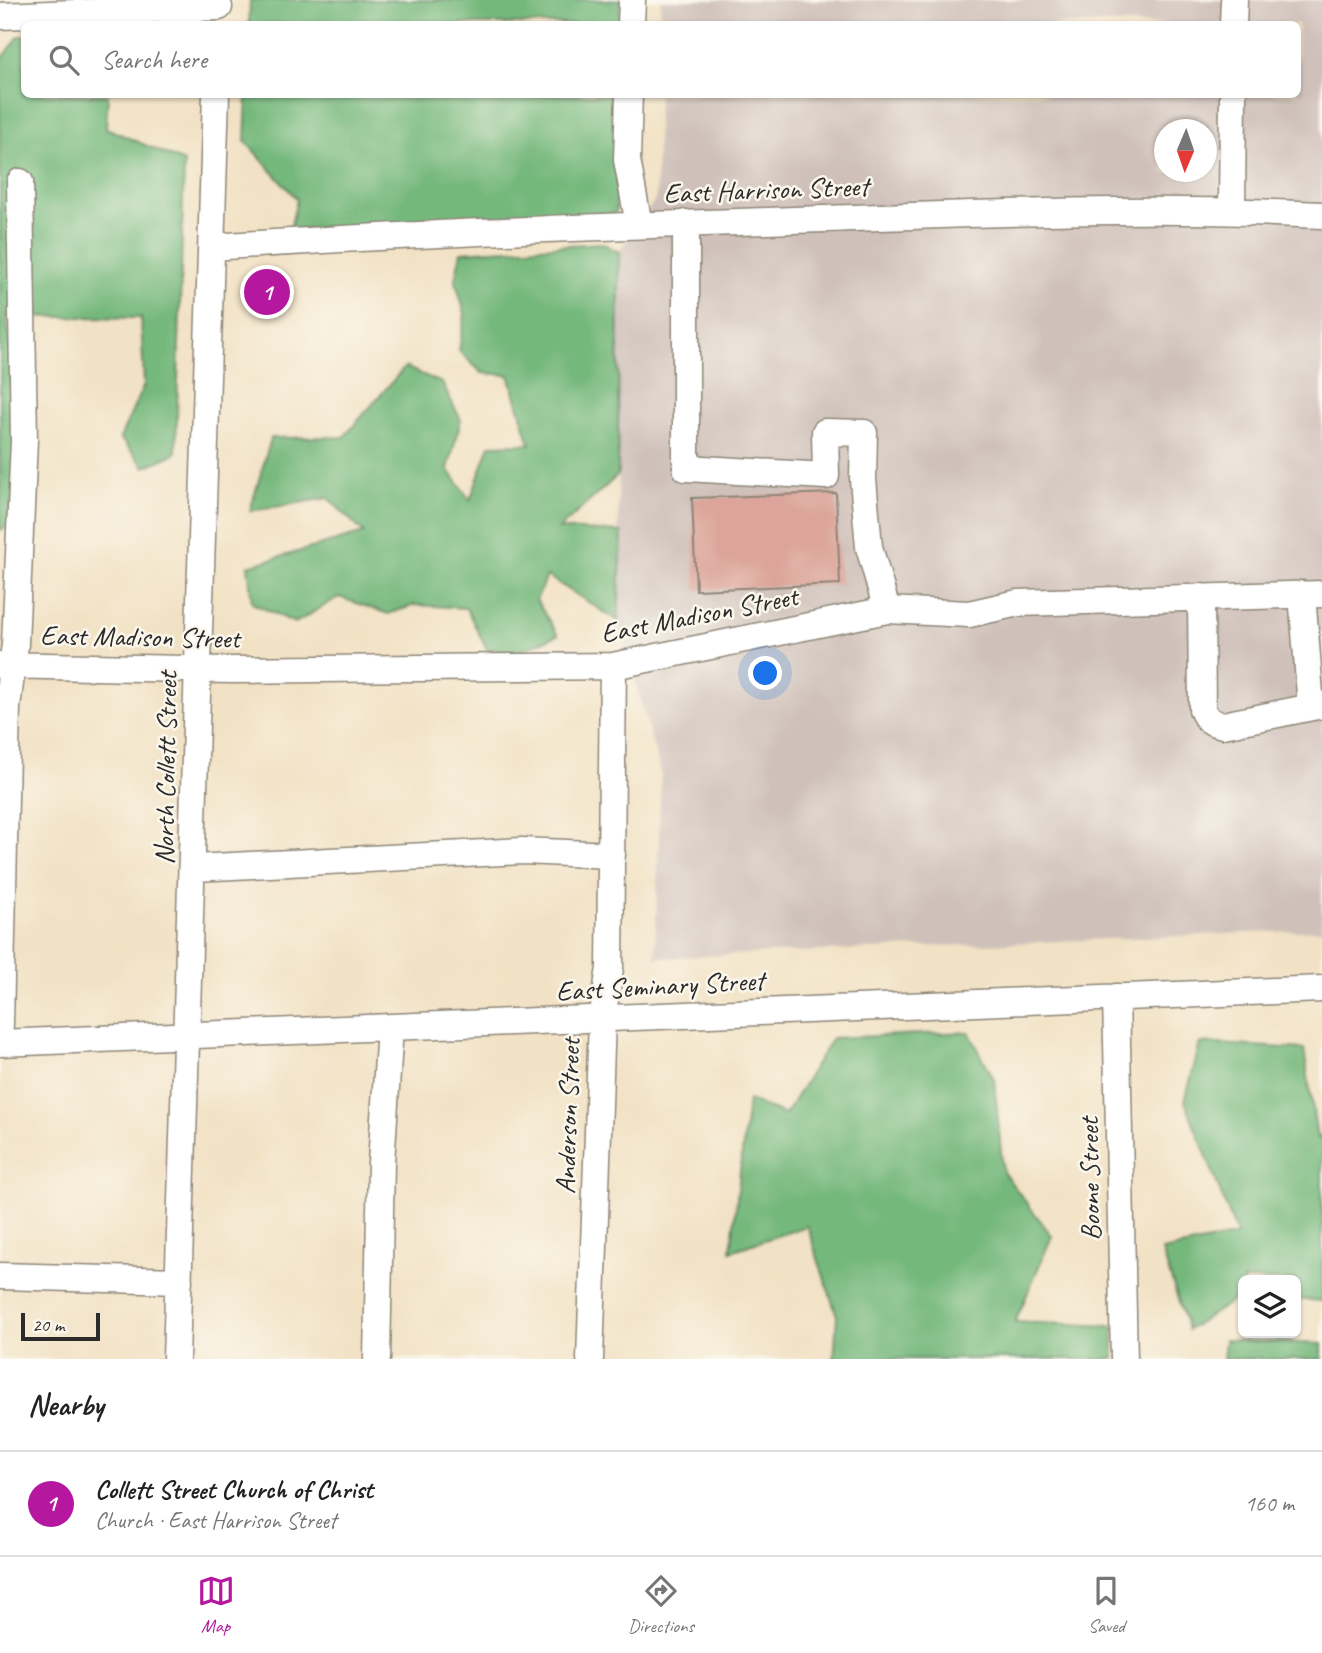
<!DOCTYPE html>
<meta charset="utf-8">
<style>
:root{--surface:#fff;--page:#f6f6f6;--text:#222;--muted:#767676;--line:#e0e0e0;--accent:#b5179e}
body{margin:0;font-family:Caveat,sans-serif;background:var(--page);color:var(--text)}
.controls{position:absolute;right:21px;bottom:21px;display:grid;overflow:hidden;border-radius:10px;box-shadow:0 2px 5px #0004}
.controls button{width:63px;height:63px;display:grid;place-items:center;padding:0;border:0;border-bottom:2px solid var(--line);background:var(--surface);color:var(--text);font:35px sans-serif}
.compass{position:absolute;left:1154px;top:119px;width:63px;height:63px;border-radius:50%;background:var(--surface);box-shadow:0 2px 5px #0004;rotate:182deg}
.scale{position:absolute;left:21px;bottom:18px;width:79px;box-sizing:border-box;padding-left:7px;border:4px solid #2b2b2b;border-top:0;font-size:19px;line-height:24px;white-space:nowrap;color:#2b2b2b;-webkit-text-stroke:5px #fbf7ec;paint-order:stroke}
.you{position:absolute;left:766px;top:674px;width:24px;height:24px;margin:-18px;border:5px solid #fff;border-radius:50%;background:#1a73e8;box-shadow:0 0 0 10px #1a73e833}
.badge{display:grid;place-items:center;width:46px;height:46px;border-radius:50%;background:var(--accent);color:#fff;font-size:23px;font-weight:700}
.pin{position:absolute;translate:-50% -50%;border:4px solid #fff;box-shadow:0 2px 7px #0006}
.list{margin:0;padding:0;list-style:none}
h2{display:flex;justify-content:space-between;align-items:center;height:91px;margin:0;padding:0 28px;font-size:30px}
h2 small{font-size:23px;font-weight:400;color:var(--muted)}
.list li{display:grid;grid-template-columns:46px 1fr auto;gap:21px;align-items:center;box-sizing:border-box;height:105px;padding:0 28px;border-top:2px solid var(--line)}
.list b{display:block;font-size:26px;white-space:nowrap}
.list p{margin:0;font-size:23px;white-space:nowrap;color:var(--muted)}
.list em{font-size:23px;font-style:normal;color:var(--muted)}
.icon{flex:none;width:38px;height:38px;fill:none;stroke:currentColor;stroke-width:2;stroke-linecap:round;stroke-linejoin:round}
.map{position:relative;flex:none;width:1322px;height:1359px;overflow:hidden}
.search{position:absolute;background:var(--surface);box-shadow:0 2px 5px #0004;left:21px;right:21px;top:21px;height:77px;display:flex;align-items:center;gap:18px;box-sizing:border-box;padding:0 24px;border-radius:10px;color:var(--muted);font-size:26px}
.sheet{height:196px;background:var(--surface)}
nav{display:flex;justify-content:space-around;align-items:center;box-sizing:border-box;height:98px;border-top:2px solid var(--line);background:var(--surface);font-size:19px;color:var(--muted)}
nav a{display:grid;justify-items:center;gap:4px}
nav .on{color:var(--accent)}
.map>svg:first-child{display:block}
.industrial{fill:#cfc1ba;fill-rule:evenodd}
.forest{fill:#74b87c;stroke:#507254;stroke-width:2}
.building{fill:#dca49a}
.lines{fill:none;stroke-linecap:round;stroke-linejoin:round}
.minor-casing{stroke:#8e8678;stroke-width:29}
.minor{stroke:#fff;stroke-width:26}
.labels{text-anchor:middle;stroke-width:5;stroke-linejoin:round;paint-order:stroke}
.street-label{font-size:28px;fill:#2b2b2b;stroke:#fbf7ec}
</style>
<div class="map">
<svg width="1322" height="1359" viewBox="0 0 1322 1359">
<rect width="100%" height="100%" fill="#fbf7ec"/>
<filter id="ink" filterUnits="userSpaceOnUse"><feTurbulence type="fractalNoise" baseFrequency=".0143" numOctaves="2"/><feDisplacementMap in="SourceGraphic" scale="14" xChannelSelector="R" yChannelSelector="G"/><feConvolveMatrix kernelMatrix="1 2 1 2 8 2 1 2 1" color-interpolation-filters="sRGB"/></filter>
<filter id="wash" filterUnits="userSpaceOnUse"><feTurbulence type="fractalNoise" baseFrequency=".00686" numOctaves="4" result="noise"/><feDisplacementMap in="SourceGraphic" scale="28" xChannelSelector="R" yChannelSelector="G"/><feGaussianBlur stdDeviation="1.57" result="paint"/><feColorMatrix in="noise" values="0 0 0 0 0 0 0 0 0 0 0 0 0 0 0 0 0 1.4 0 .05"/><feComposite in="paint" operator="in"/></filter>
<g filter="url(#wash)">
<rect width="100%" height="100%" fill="#f2e2c5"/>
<path class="industrial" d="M661,0H1322V930L655,958L661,773L618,621L619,252L656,198L658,95L1298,94V24H660ZM1164,130H1206V172H1164Z"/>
<path class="forest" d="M250,0H620V24H249Z
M19,36H24V94L108,95L106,128L184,162L176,453L145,467L120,438L144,385L141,318L6,316L23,421L9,526L0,530V62Z
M247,95H618L616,213L290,230L297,199L245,141Z
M602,243L619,252L618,475L559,529L622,532L618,621L547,576L536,600L558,635L515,653L487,649L466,608L415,605L388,614L339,597L295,623L252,603L248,566L364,533L328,498L250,511L271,438L344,437L405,367L442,383L461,420L448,469L470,500L490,445L530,444L509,375L482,373L459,351L465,314L455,279L461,252Z
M969,1032L994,1079L1003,1172L1052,1236L1015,1322L1114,1326V1359H834L837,1316L807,1226L731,1251L748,1100L785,1115L832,1038Z
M1200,1043L1304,1049L1317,1138L1322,1136V1301L1296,1299V1280H1243V1294L1188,1330L1162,1251L1237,1235L1185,1101Z
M1225,1340L1322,1344V1359H1223Z"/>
<g id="blocks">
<path class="building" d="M836,493L840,584L696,590L692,498Z"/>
</g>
</g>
<g filter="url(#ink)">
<use href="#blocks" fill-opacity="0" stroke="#8e8678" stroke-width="2"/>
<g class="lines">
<g class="minor-casing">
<path id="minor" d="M0,16L219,7
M631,24L632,0
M1233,24L1234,0
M629,94L627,160L639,225
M1232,210L1233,94
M686,223V468L826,476L825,432L864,433L863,479L869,547L887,610
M212,247C416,233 621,226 825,219C991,213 1157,206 1322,215
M1302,594L1311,707
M1201,597L1202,709C1206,720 1212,723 1223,725L1322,705
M0,665L231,670L613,666L887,610L969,614L1018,603L1322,594
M194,868L522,851L612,855
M1116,997L1124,1359
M0,1025L7,707L15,644L24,440L20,182
M0,1043L1322,989
M0,1276L179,1281
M176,1359C192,938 204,516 216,94
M377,1359L381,1163L390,1028
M590,1359L602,1019L610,968L613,666"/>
</g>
<use href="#minor" class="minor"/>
</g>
</g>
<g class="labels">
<g class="street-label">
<text transform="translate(766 189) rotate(-2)" y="10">East Harrison Street</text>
<text transform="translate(699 614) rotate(-11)" y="10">East Madison Street</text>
<text transform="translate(140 636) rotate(1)" y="10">East Madison Street</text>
<text transform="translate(165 768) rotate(-89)" y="10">North Collett Street</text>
<text transform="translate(660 985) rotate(-3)" y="10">East Seminary Street</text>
<text transform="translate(567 1116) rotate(-88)" y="10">Anderson Street</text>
<text transform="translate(1089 1179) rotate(-91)" y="10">Boone Street</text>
</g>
</g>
</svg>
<div class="controls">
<button><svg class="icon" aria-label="layers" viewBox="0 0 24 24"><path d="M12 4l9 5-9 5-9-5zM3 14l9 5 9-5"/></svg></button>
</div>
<svg class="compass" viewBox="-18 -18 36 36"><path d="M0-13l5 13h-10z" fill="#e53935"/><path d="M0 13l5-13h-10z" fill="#767676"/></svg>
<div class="scale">20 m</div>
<div class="you"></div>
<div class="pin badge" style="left:267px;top:292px">1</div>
<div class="search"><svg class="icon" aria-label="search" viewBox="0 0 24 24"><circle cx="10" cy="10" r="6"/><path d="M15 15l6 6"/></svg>Search here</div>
</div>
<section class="sheet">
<h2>Nearby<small></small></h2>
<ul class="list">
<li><span class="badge">1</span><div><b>Collett Street Church of Christ</b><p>Church · East Harrison Street</p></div><em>160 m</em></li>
</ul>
</section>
<nav>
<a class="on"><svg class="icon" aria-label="map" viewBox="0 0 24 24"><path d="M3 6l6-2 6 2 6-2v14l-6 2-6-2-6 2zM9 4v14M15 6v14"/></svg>Map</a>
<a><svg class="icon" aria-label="directions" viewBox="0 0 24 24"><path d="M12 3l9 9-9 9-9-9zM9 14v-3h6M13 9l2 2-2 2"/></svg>Directions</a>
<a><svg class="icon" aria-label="saved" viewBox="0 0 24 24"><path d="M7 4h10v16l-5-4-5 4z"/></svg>Saved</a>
</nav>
